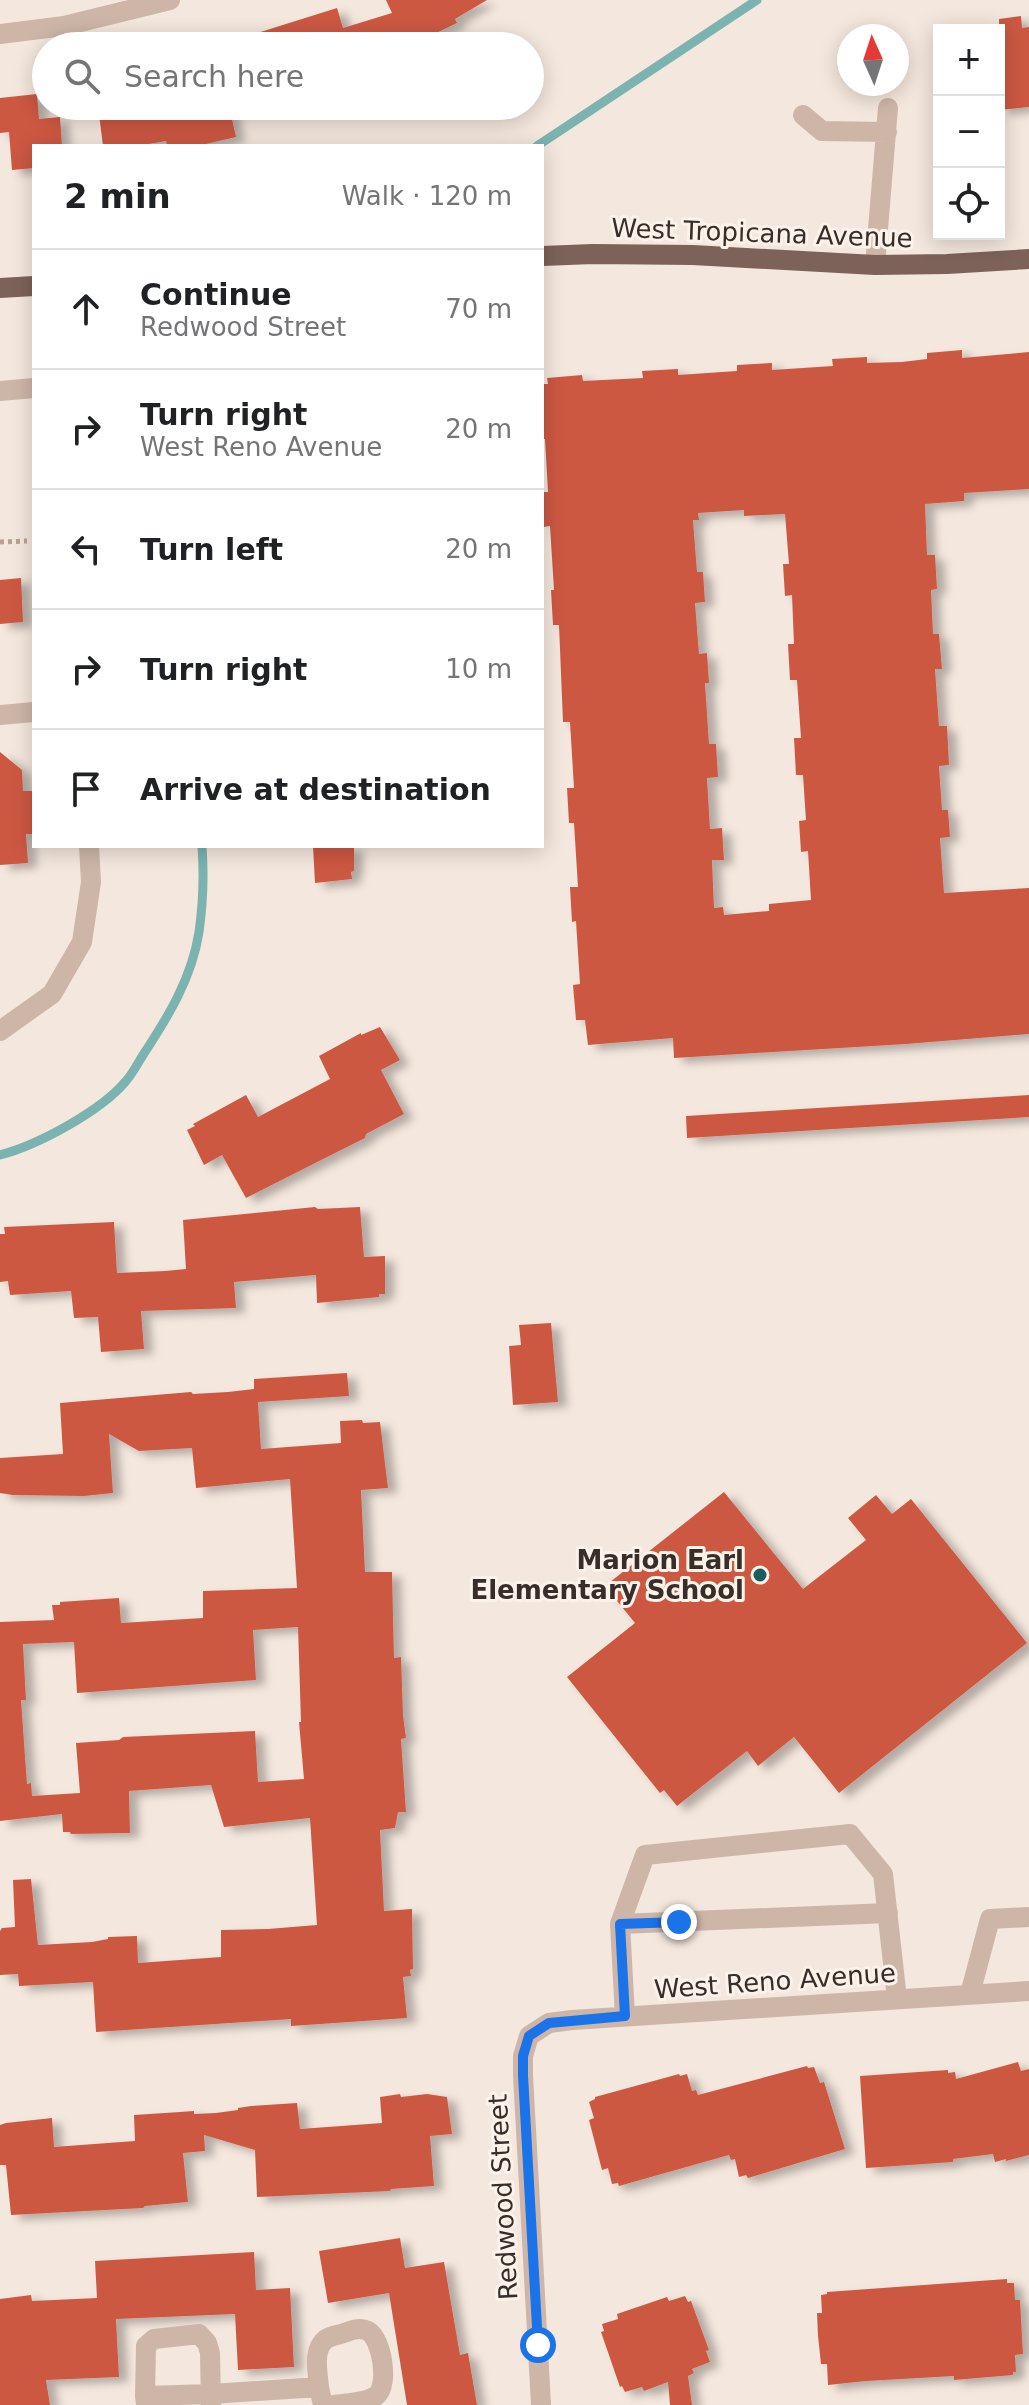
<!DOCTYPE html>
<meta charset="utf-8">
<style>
:root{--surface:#fff;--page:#f2f2f2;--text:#202124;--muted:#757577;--line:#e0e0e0}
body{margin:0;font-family:"DejaVu Sans",sans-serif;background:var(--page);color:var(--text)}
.controls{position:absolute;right:24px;top:24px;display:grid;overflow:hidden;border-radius:0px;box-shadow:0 4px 20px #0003}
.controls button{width:72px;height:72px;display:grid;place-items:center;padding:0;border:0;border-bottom:2px solid var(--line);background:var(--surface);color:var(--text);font:40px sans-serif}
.compass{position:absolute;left:837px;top:24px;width:72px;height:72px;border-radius:50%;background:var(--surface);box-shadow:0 4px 20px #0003;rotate:357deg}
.stop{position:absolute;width:24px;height:24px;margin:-18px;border:6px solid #1a73e8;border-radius:50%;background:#fff}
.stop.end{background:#1a73e8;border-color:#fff;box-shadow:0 2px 8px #0008}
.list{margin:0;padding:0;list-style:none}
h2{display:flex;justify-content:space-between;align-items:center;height:104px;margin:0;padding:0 32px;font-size:34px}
h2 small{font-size:26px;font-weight:400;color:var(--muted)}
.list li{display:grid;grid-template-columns:52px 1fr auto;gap:24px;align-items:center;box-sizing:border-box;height:120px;padding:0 32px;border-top:2px solid var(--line)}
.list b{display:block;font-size:30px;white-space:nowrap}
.list p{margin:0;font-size:26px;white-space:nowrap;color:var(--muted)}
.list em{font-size:26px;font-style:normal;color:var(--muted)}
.icon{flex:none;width:44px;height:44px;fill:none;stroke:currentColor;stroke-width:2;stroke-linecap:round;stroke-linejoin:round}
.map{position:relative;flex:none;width:1029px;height:2405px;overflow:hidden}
.search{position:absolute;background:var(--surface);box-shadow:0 4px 20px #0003;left:32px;top:32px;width:512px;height:88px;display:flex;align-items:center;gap:20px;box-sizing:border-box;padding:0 28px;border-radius:44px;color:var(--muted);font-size:30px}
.panel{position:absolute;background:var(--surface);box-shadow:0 4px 20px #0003;left:32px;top:144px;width:512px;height:704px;border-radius:0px}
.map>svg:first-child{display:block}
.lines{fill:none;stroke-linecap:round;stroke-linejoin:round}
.stream{stroke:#7ab3b0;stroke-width:9}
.building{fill:#cc5943;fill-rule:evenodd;filter:url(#shadow)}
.path{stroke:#b9a092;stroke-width:5;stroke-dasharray:4 4;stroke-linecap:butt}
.minor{stroke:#cdb6a8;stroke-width:20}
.major{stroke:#7c6259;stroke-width:20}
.route{stroke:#1a73e8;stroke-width:10}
.poi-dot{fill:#1c5d5d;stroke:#fbf2ea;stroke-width:3}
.labels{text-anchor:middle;stroke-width:6;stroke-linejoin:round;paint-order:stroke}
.street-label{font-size:26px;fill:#392d29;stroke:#fbf2ea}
.poi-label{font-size:26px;font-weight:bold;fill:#392d29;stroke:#fbf2ea;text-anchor:end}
</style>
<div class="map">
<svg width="1029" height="2405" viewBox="0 0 1029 2405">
<defs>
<filter id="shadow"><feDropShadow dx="9" dy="5" stdDeviation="4" flood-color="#0004"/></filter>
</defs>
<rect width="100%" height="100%" fill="#f4e7dd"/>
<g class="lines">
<path class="stream" d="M537,146L757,0
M0,1155C38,1145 101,1111 126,1081C133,1073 138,1063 143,1055C168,1017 192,978 199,932C203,904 204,874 202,846"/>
</g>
<path class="building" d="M386,0H487L455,19L457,23L409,46H236L235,40L337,8L343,28L392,13Z
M1021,16L1022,28L1029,27V107L999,110V19Z
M37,94L39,119L60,117L62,146H34V168L12,170L9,132L0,133V98Z
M98,106H229L236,137L197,146H167L166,141L137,146H103Z
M962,350V358L1029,352V489L964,493V501L925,504L927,555H935L937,589L931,590L933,634H939L942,669H935L939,726H947L949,765L939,766L942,810H948L950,837L940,838L944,893L1029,888V1034L906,1044L674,1058L673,1038L588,1045L585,1020H576L573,985L580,984L576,921L572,922L570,887H578L574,823H569L567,788H574L570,722H563L559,625H553L551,590H554L550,526L544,527L542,492H548L545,439H542V384H548L547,378L582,375L583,381L643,378L642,371L678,369V375L737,371V365L772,363V370L833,366L832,359L867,357V363L902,362L927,359V353ZM744,510V516L785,514L789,564H783L785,596L792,595L794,644H788L790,680H797L801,738H794L796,775H803L806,820L799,821L801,852L808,851L811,900L769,904V911L724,915L723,907L714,908L712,860H724L722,828L710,829L707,778L718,777L716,744H709L705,683H709L707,653L699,654L695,603L705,602L703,572H697L693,520H699L698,513Z
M21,578L23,622L0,624V580Z
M0,752L22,770L23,791H34V834H26L28,863L0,865Z
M313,846H354V871L351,872L352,879L315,883Z
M380,1027L400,1060L381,1070L404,1114L366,1134L365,1138L351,1145L246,1198L222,1155L204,1165L187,1130L195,1126L193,1124L246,1095L258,1117L330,1079L319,1056L361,1033V1035Z
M1029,1095V1117L687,1138L686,1116Z
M315,1207L318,1209L360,1207L364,1257L385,1256V1294H379V1297L317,1303L316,1275L234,1282L236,1308L141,1311L144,1349L101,1352L98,1317L74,1318L71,1291L10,1295L8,1281L0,1282V1234H5L4,1227L114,1222L117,1273L165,1271L186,1269L183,1220Z
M551,1323L558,1402L513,1405L509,1346L521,1345L519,1325Z
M347,1373L349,1396L258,1402L261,1449L341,1443L340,1421L362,1420L363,1423L380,1422L388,1488L361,1490L365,1572H392L394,1658L401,1657L403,1715L406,1738L401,1739L406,1812H398L395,1828L380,1830L384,1911L412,1909L413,1969L410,1970L411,1976L403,1977L407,2018L291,2026V2019L96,2032L93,1982L19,1986L18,1974L0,1975V1931L2,1928L15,1927L13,1880L31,1879L38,1945L92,1942L108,1939V1937L137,1936L138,1963L221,1957V1930L268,1929L317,1925L310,1818L224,1827L211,1785L129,1791L130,1833L71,1834L70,1832H63L62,1814L0,1821V1622L54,1620L52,1605H60V1602L119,1598L121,1623L203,1618V1591L297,1588L290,1479L196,1488L192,1448L139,1451L109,1434L113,1493L84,1496L13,1495L0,1493V1458L63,1454L60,1403L191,1392L193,1394L228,1392L254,1389V1379ZM298,1627L301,1722H299L304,1779L258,1782L255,1731L123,1737L119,1740L76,1743L80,1793L32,1796L31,1783L27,1784L21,1700H26L23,1644L74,1642L77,1693L256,1680L253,1630Z
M724,1492L803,1589L866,1540L848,1518L876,1495L892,1514L911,1499L1027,1643L839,1793L794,1737L758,1766L747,1751L677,1806L664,1790L660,1793L567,1677L635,1623L605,1586Z
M1018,2062L1021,2071L1029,2069V2155L1006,2161V2159L995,2162L993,2154L953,2159V2162L866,2168L860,2076L948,2070V2073L955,2072L956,2079Z
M807,2066L808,2068L814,2067L820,2083L824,2082L845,2149L748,2178L746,2175L739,2177L735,2159L731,2160L729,2155L619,2186L618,2183L612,2184L608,2168L602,2170L589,2120L594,2118L589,2102L595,2099V2097L679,2074L680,2076L687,2074L692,2091L696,2090L698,2095Z
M400,2094L401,2097L427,2094L447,2097L452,2134L430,2136L434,2186L391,2189L390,2191L257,2197L255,2150L204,2135L205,2151L183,2153L188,2202L145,2206L143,2208L11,2215L6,2165H0V2125L6,2123L52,2118L54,2147L135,2141L134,2115L180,2112L194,2111V2114L216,2113L238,2110V2108L251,2106L297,2103L300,2129L382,2123L380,2097Z
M400,2238L405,2268L444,2262L460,2355L468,2353L477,2405H407L389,2293L328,2303L319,2251Z
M254,2252L256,2290L290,2288L294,2367L238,2370L235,2314L116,2319L119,2377L46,2380L50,2405H0V2299L31,2295L32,2301L97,2298L95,2261Z
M1007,2279V2283H1014L1015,2300H1020L1023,2354L1015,2355L1016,2372H1013V2375L954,2380V2376L866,2381L828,2385L827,2364H821L818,2336L817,2313H822L821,2295L827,2294V2292Z
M685,2296L688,2302L691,2301L709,2350L706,2351L710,2362L692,2369L694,2373L688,2376L692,2405H670L668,2382L644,2391L642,2387L625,2392L622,2386L620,2387L601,2332L604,2331L602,2324L618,2319L617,2314L667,2297L669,2301Z"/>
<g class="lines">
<path class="path" d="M0,542L27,541"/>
<path class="minor" d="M0,34L64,26L170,0
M803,115L822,131L887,132
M875,265L888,108
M0,391L34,388
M0,715L34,712
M0,1031L52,994L82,942L91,882L89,846
M620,1924L888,1913
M970,1994L990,1919L1029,1917
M625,2016L620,1924L645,1855L850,1834L883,1874L897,1999
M319,2387C318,2374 312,2349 326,2339C330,2336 339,2335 344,2333C352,2330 360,2327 368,2331C382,2339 389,2384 377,2395C367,2403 346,2403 334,2405
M145,2396L146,2346L154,2339L199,2334L207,2343L210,2353L211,2405
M146,2405L145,2396L211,2394L319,2387L322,2401
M541,2405L523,2075V2056L529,2036L549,2023L572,2020L1029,1991"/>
<path class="major" d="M542,256L593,254L693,255L875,265L947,264L1029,259
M0,288L34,286"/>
</g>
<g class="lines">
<path class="route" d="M538,2345L523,2075V2056L529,2036L549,2023L625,2016L620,1924L679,1922"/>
</g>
<circle class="poi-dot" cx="760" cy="1575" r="8"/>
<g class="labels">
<g class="street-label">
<text transform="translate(762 233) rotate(2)" y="9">West Tropicana Avenue</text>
<text transform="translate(775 1981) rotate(-4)" y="9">West Reno Avenue</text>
<text transform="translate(503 2197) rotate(-93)" y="9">Redwood Street</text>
</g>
<g class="poi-label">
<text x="744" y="1569">Marion Earl<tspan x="744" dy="30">Elementary School</tspan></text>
</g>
</g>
</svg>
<div class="controls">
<button>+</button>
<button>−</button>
<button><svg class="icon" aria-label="locate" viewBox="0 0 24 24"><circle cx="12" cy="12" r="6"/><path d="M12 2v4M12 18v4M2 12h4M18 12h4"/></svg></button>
</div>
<svg class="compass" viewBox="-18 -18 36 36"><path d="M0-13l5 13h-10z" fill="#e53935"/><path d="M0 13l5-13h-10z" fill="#757577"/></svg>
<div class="stop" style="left:538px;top:2345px"></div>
<div class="stop end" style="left:679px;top:1922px"></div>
<div class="search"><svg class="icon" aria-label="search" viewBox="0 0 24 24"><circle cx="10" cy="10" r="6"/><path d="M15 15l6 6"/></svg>Search here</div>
<section class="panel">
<h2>2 min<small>Walk · 120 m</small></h2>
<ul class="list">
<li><svg class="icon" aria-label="ahead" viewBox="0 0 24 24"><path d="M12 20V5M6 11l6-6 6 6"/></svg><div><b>Continue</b><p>Redwood Street</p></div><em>70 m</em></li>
<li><svg class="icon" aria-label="right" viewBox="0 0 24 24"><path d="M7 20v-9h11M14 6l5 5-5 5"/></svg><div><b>Turn right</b><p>West Reno Avenue</p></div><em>20 m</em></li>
<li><svg class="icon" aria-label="left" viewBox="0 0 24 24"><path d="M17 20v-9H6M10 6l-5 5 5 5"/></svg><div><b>Turn left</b></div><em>20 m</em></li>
<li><svg class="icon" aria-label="right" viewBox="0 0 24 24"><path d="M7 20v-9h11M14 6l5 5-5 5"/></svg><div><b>Turn right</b></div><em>10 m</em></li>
<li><svg class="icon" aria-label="arrive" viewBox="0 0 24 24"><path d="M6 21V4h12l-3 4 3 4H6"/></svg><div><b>Arrive at destination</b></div></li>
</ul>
</section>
</div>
